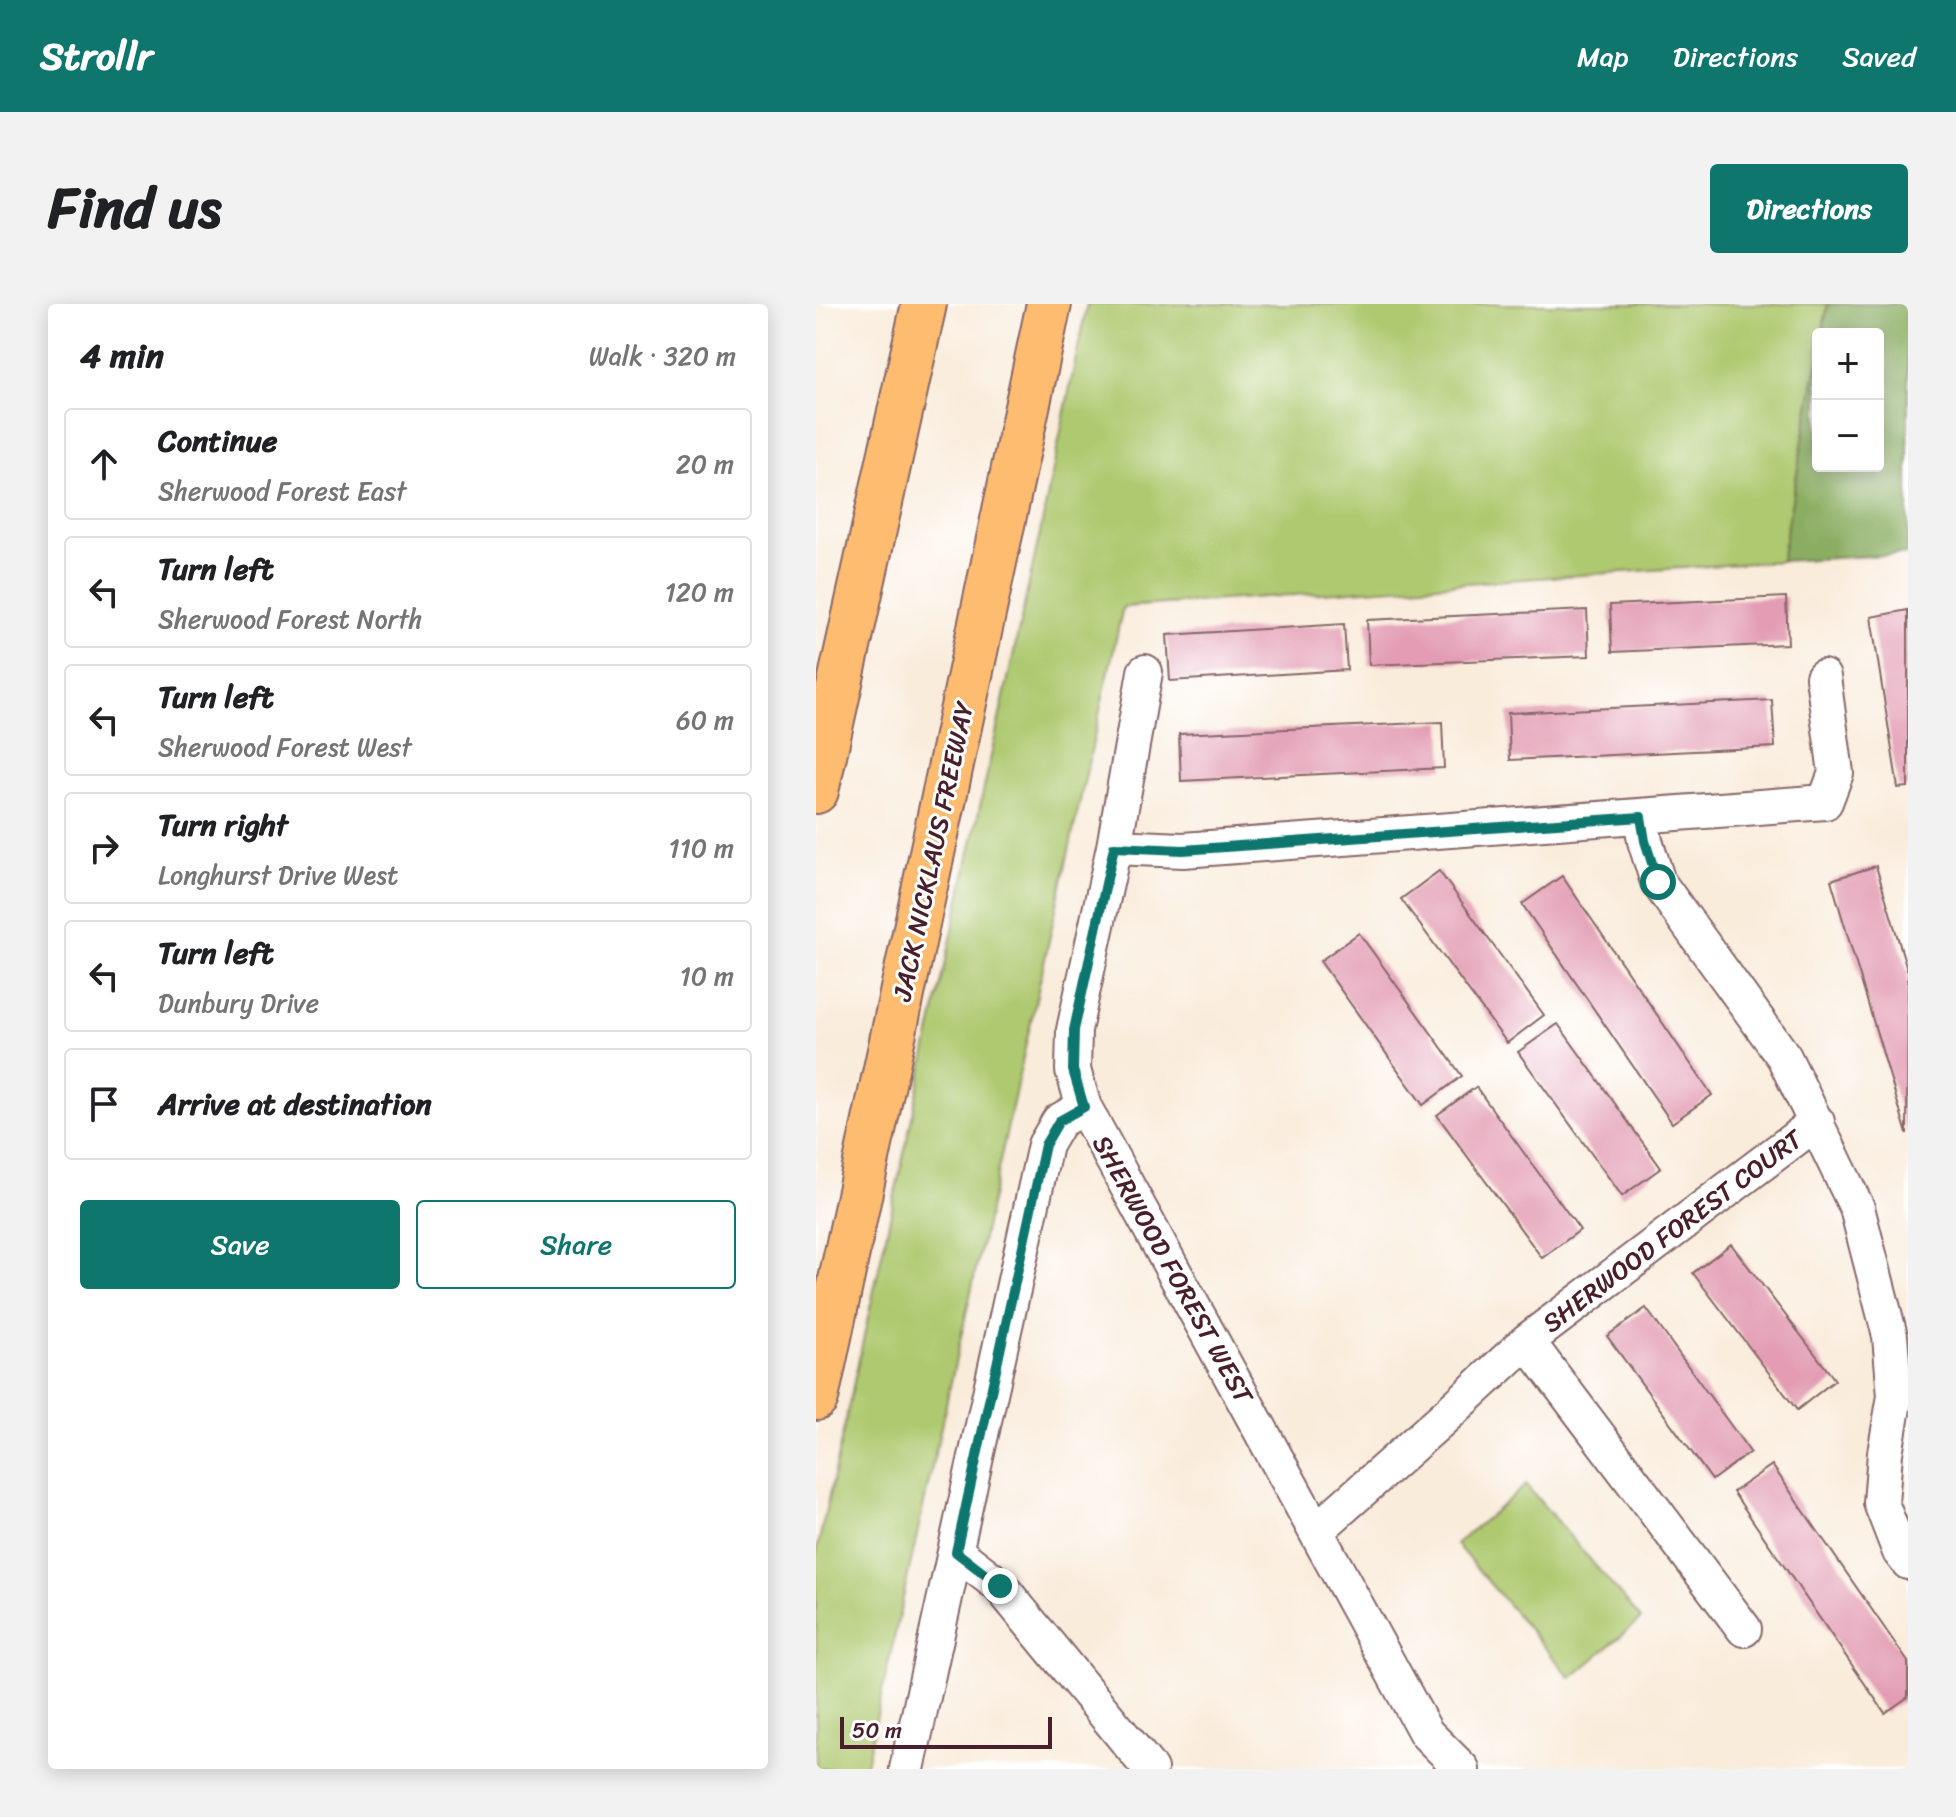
<!DOCTYPE html>
<meta charset="utf-8">
<style>
:root{--surface:#fff;--page:#f2f2f2;--text:#202124;--muted:#757577;--line:#e0e0e0;--accent:#0f766e}
body{margin:0;font-family:Sriracha,sans-serif;background:var(--page);color:var(--text)}
.controls{position:absolute;right:24px;top:24px;display:grid;overflow:hidden;border-radius:8px;box-shadow:0 4px 20px #0003}
.controls button{width:72px;height:72px;display:grid;place-items:center;padding:0;border:0;border-bottom:2px solid var(--line);background:var(--surface);color:var(--text);font:40px sans-serif}
.scale{position:absolute;left:24px;bottom:20px;width:212px;box-sizing:border-box;padding-left:8px;border:4px solid #4a1f2b;border-top:0;font-size:22px;line-height:28px;white-space:nowrap;color:#4a1f2b;-webkit-text-stroke:6px #fff;paint-order:stroke}
.stop{position:absolute;width:24px;height:24px;margin:-18px;border:6px solid #0f766e;border-radius:50%;background:#fff}
.stop.end{background:#0f766e;border-color:#fff;box-shadow:0 2px 8px #0008}
.list{margin:0;padding:0;list-style:none}
h2{display:flex;justify-content:space-between;align-items:center;height:104px;margin:0;padding:0 32px;font-size:34px}
h2 small{font-size:26px;font-weight:400;color:var(--muted)}
.list li{display:grid;grid-template-columns:52px 1fr auto;gap:24px;align-items:center;box-sizing:border-box;height:112px;margin:0 16px 16px;padding:0 16px;border:2px solid var(--line);border-radius:8px}
.list b{display:block;font-size:30px;white-space:nowrap}
.list p{margin:0;font-size:26px;white-space:nowrap;color:var(--muted)}
.list em{font-size:26px;font-style:normal;color:var(--muted)}
.actions{display:flex;gap:16px;padding:24px 32px}
.actions a{flex:1;padding:18px 0;border:2px solid var(--accent);border-radius:8px;text-align:center;font-size:28px;color:var(--accent)}
.actions .main{background:var(--accent);color:#fff}
.icon{flex:none;width:44px;height:44px;fill:none;stroke:currentColor;stroke-width:2;stroke-linecap:round;stroke-linejoin:round}
.map{position:relative;flex:none;width:1092px;height:1465px;overflow:hidden;border-radius:8px}
header{display:flex;align-items:center;gap:48px;box-sizing:border-box;height:112px;padding:0 40px;background:var(--accent);color:#fff}
header strong{font-size:38px}
nav{display:flex;gap:44px;margin-inline-start:auto;font-size:28px}
.intro{display:flex;align-items:center;justify-content:space-between;box-sizing:border-box;height:192px;padding:0 48px}
h1{margin:0;font-size:56px}
.button{padding:20px 36px;border-radius:8px;background:var(--accent);color:#fff;font-size:28px;font-weight:700}
main{display:flex;gap:48px;padding:0 48px}
aside{flex:1;background:var(--surface);border-radius:8px;box-shadow:0 4px 20px #0003}
.map>svg:first-child{display:block}
.green{fill:#aec96f;stroke:#7c744d;stroke-width:2}
.forest{fill:#8aad62;stroke:#6a6646;stroke-width:2}
.building{fill:#e39cb3}
.lines{fill:none;stroke-linecap:round;stroke-linejoin:round}
.street-casing{stroke:#876769;stroke-width:38}
.highway-casing{stroke:#876769;stroke-width:48}
.street{stroke:#fff;stroke-width:34}
.highway{stroke:#fdbc6f;stroke-width:44}
.route{stroke:#0f766e;stroke-width:10}
.labels{text-anchor:middle;stroke-width:6;stroke-linejoin:round;paint-order:stroke}
.street-label{font-size:26px;fill:#4a1f2b;stroke:#fff}
</style>
<header>
<strong>Strollr</strong>
<nav><a>Map</a><a>Directions</a><a>Saved</a></nav>
</header>
<div class="intro"><h1>Find us</h1><a class="button">Directions</a></div>
<main>
<aside>
<h2>4 min<small>Walk · 320 m</small></h2>
<ul class="list">
<li><svg class="icon" aria-label="ahead" viewBox="0 0 24 24"><path d="M12 20V5M6 11l6-6 6 6"/></svg><div><b>Continue</b><p>Sherwood Forest East</p></div><em>20 m</em></li>
<li><svg class="icon" aria-label="left" viewBox="0 0 24 24"><path d="M17 20v-9H6M10 6l-5 5 5 5"/></svg><div><b>Turn left</b><p>Sherwood Forest North</p></div><em>120 m</em></li>
<li><svg class="icon" aria-label="left" viewBox="0 0 24 24"><path d="M17 20v-9H6M10 6l-5 5 5 5"/></svg><div><b>Turn left</b><p>Sherwood Forest West</p></div><em>60 m</em></li>
<li><svg class="icon" aria-label="right" viewBox="0 0 24 24"><path d="M7 20v-9h11M14 6l5 5-5 5"/></svg><div><b>Turn right</b><p>Longhurst Drive West</p></div><em>110 m</em></li>
<li><svg class="icon" aria-label="left" viewBox="0 0 24 24"><path d="M17 20v-9H6M10 6l-5 5 5 5"/></svg><div><b>Turn left</b><p>Dunbury Drive</p></div><em>10 m</em></li>
<li><svg class="icon" aria-label="arrive" viewBox="0 0 24 24"><path d="M6 21V4h12l-3 4 3 4H6"/></svg><div><b>Arrive at destination</b></div></li>
</ul>
<div class="actions"><a class="main">Save</a><a>Share</a></div>
</aside>
<div class="map">
<svg width="1092" height="1465" viewBox="0 0 1092 1465">
<rect width="100%" height="100%" fill="#fff"/>
<filter id="ink" filterUnits="userSpaceOnUse"><feTurbulence type="fractalNoise" baseFrequency=".0125" numOctaves="2"/><feDisplacementMap in="SourceGraphic" scale="16" xChannelSelector="R" yChannelSelector="G"/><feConvolveMatrix kernelMatrix="1 2 1 2 8 2 1 2 1" color-interpolation-filters="sRGB"/></filter>
<filter id="wash" filterUnits="userSpaceOnUse"><feTurbulence type="fractalNoise" baseFrequency=".006" numOctaves="4" result="noise"/><feDisplacementMap in="SourceGraphic" scale="32" xChannelSelector="R" yChannelSelector="G"/><feGaussianBlur stdDeviation="1.8" result="paint"/><feColorMatrix in="noise" values="0 0 0 0 0 0 0 0 0 0 0 0 0 0 0 0 0 1.4 0 .05"/><feComposite in="paint" operator="in"/></filter>
<g filter="url(#wash)">
<rect width="100%" height="100%" fill="#f9ecdb"/>
<path class="green" d="M271,0H1012L1006,30H1002V54L965,257L307,303L49,1465H0V1251L225,224Z
M710,1181L825,1315L755,1374L640,1240Z"/>
<path class="forest" d="M1012,0H1092V250L965,257L1002,54V162H1062V30H1006Z"/>
<g id="blocks">
<path class="building" d="M970,293L972,340L796,348L794,301Z
M771,306L773,352L553,361L551,316Z
M1092,306V483L1082,484L1055,313Z
M528,320L531,366L354,377L351,331Z
M956,396L959,443L694,456L692,409Z
M626,418L628,464L365,477L363,430Z
M1060,562L1092,668L1091,830L1015,576Z
M623,567L728,711L691,739L585,595Z
M746,572L896,791L856,819L706,600Z
M543,629L646,772L607,801L504,657Z
M742,720L845,864L806,892L702,748Z
M660,783L764,926L726,954L621,811Z
M915,940L1019,1076L981,1106L877,969Z
M830,1004L934,1148L896,1176L791,1032Z
M956,1161L1092,1358V1393L1069,1409L917,1188Z"/>
</g>
</g>
<g filter="url(#ink)">
<use href="#blocks" fill-opacity="0" stroke="#876769" stroke-width="2"/>
<g class="lines">
<g class="street-casing">
<path id="street" d="M329,368L298,543L258,726L257,766L268,803L610,1429L646,1465
M825,513L829,537L842,578L968,753L1041,904L1074,1032L1079,1092L1069,1149L1065,1199L1084,1248L1092,1258
M298,543L367,546L1009,498L1020,469L1007,373
M711,1037L928,1325
M500,1227L633,1109L711,1037L1001,818
M140,1248L184,1282L334,1465
M91,1465L229,841L243,817L268,803"/>
</g>
<g class="highway-casing">
<path id="highway" d="M0,487L108,0
M0,1094L233,0"/>
</g>
<use href="#street" class="street"/>
<use href="#highway" class="highway"/>
</g>
</g>
<g class="lines" filter="url(#ink)">
<path class="route" d="M184,1282L140,1248L229,841L243,817L268,803L257,766L258,726L298,543L367,546L825,513L829,537L842,578"/>
</g>
<g class="labels">
<g class="street-label">
<text transform="translate(117 547) rotate(-78)" y="9">JACK NICKLAUS FREEWAY</text>
<text transform="translate(856 927) rotate(-37)" y="9">SHERWOOD FOREST COURT</text>
<text transform="translate(357 965) rotate(61)" y="9">SHERWOOD FOREST WEST</text>
</g>
</g>
</svg>
<div class="controls">
<button>+</button>
<button>−</button>
</div>
<div class="scale">50 m</div>
<div class="stop" style="left:842px;top:578px"></div>
<div class="stop end" style="left:184px;top:1282px"></div>
</div>
</main>
